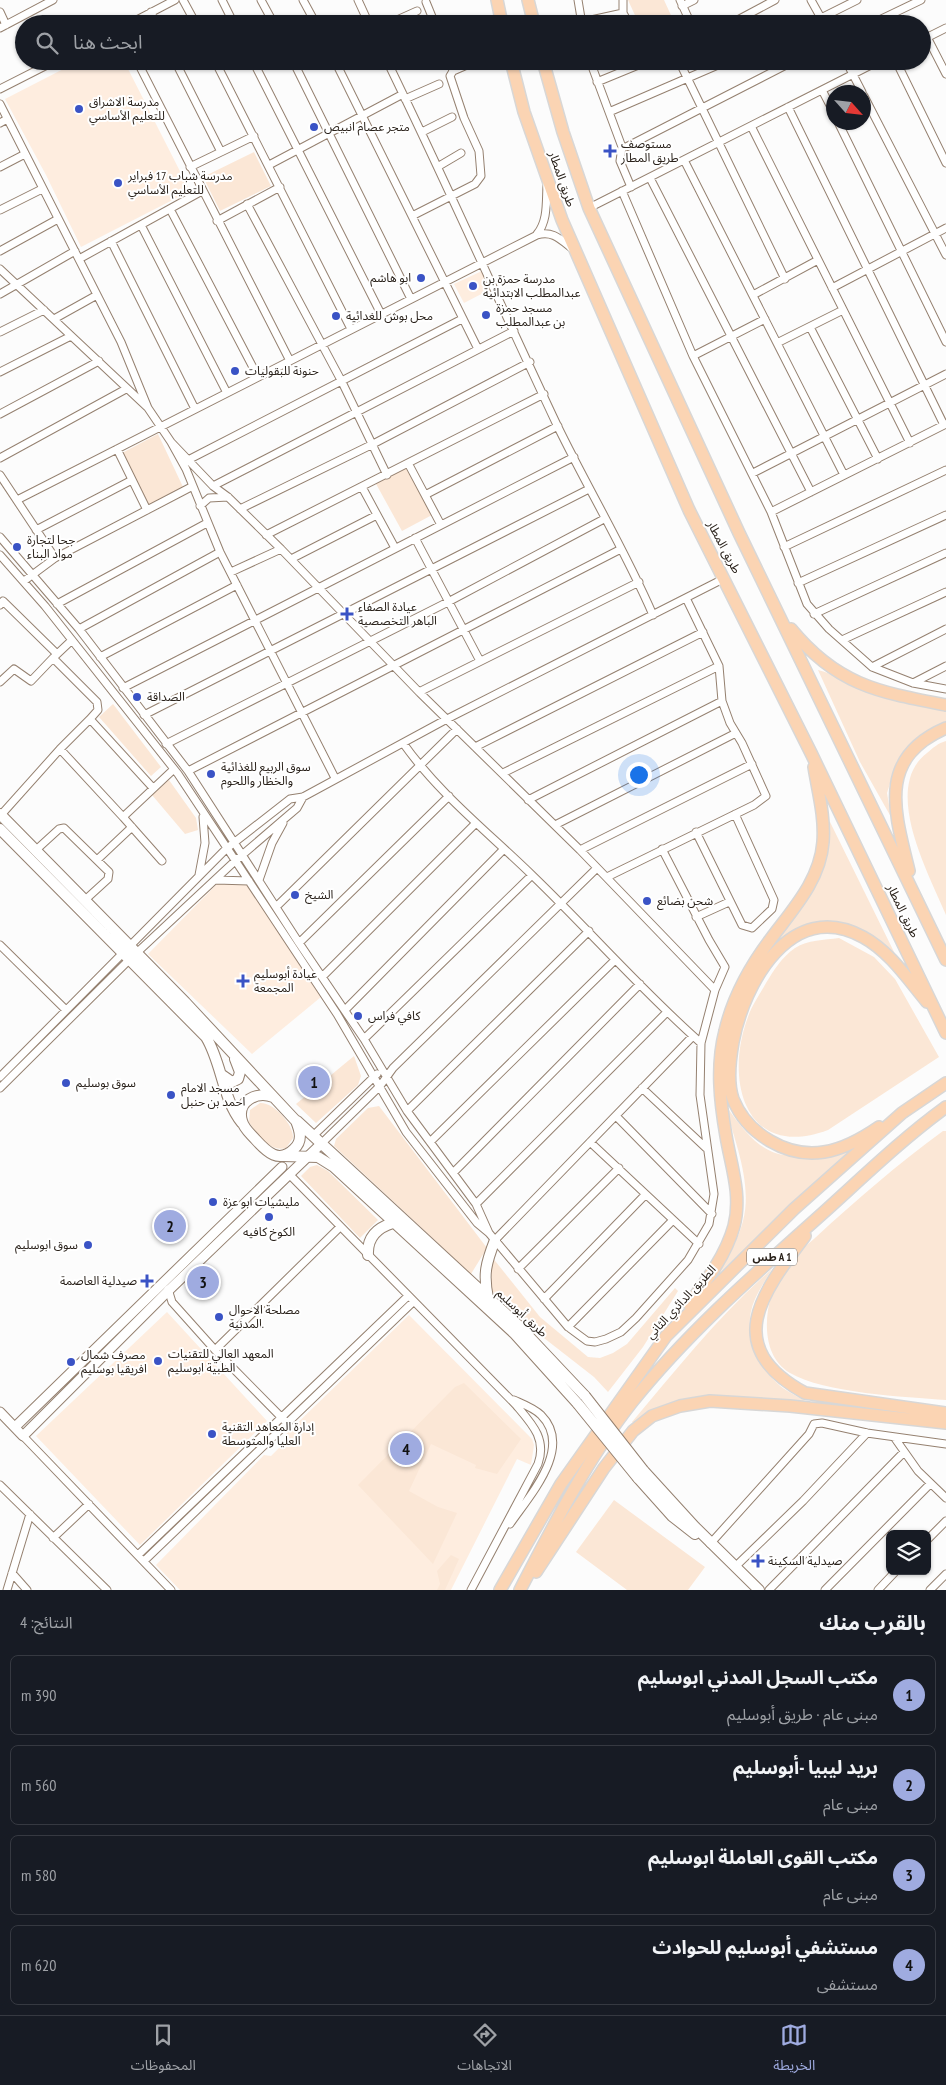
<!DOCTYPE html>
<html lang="ar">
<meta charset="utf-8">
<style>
:root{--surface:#171b24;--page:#20242c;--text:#f1f3f6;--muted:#9ea1a6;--line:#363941;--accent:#9fabe0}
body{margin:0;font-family:"PT Sans Narrow","Noto Sans Arabic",sans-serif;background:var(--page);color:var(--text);direction:rtl}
.controls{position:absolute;right:15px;bottom:15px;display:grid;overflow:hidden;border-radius:8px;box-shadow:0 1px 4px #0004}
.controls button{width:45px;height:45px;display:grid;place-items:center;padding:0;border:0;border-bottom:1px solid var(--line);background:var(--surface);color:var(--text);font:25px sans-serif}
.compass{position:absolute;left:826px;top:85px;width:45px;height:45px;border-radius:50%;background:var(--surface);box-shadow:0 1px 4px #0004;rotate:117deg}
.you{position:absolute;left:638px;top:774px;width:18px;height:18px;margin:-12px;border:4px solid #fff;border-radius:50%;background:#1a73e8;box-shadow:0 0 0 8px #1a73e833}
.badge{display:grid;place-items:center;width:32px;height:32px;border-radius:50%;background:var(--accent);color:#111;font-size:16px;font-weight:700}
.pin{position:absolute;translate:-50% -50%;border:2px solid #fff;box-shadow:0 1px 5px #0006}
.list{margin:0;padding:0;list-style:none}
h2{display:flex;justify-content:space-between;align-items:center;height:65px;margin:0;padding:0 20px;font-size:21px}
h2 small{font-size:16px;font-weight:400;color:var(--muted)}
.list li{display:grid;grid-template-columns:32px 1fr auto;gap:15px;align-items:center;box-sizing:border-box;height:80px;margin:0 10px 10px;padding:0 10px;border:1px solid var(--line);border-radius:8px}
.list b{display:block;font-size:19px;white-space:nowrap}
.list p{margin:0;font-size:16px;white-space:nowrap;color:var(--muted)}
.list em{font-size:16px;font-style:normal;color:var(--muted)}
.icon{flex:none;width:28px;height:28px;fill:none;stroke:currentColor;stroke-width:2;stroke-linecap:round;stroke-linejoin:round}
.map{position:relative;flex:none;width:946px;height:1590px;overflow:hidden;direction:ltr}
.search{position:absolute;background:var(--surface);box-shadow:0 1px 4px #0004;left:15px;right:15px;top:15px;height:55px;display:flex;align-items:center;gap:12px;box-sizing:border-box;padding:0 18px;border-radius:28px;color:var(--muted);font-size:19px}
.sheet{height:425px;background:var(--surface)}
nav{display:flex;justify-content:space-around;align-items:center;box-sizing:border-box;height:70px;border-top:1px solid var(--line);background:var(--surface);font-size:14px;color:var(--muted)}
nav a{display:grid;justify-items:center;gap:2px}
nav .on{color:var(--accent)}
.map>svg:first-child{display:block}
.built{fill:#feeddf}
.green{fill:#fbe7d6}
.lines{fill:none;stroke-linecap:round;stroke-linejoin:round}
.minor-casing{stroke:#958170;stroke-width:9}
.tertiary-casing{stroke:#958170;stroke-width:11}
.secondary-casing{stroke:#958170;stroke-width:12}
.trunk-casing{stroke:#d8d7d6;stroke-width:14}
.minor{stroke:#fff;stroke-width:7}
.tertiary{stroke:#fff;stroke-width:9}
.secondary{stroke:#fff;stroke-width:10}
.trunk{stroke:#fbd4b3;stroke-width:11}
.secondary-bridge-casing{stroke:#958170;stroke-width:12;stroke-linecap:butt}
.secondary-bridge{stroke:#fff;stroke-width:10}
.poi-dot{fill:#3a53c5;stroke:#fff;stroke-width:2}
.labels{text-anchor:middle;stroke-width:4;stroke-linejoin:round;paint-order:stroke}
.shield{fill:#fff;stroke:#69645f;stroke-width:1}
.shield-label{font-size:11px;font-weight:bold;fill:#29211a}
.poi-label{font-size:12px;fill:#29211a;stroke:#fff;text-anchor:start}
.street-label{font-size:12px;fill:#29211a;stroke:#fff}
</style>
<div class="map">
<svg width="946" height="1590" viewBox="0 0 946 1590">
<rect width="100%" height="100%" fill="#fcfcfc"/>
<path class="built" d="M79,61H124L190,191L81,247L46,175L5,99Z
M482,271L491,289L464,303L454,284Z
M219,882L246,883L321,997L252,1054L148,954Z
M167,1312L267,1421L140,1545L36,1436Z
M409,1315L532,1439L534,1445L531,1465L517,1459L451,1590H180L156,1565L264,1455L271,1456L285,1442V1435Z"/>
<path class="green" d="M628,0H664L675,24H639Z
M254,152L271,186L220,211L203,177Z
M158,434L183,487L149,506L122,453Z
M405,466L432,515L402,531L375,482Z
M818,670C833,673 845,683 860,689C887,699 917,703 946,709V723L934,727L915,739L897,761L887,793L891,817L860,762Z
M113,704L161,767L151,776L99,717Z
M946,741V915C929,874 881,788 927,753C933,748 938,743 946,741Z
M169,780L196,818L198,830L185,834L152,795Z
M830,822L898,960C887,951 877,940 865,933C836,915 799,921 776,945C768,952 763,961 757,970L753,971L780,933L827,840Z
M839,938L874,957L895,979L939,1057L828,1130C745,1161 724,1080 748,1017C752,1005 760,994 766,983C774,970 782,957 795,948C808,940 824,940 839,938Z
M354,1056L361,1076L358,1085L316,1123L296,1104Z
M260,1103C274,1102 294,1125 293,1138L286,1148C270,1153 257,1134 249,1122L250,1110Z
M725,1104C769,1170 788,1160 858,1143L718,1274C728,1257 738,1240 743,1221C753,1183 734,1140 725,1104Z
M379,1106L487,1248L471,1274L334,1146L336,1139L368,1108Z
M943,1131H946V1400C905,1397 824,1393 790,1373C756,1353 765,1298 782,1270C789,1258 805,1247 815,1238C856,1200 898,1164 943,1131Z
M317,1165L328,1171L378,1220L360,1238L301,1176L310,1167Z
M492,1257L540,1317L588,1357L600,1358L613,1353L627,1344L675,1288L678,1291L643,1347L608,1392L594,1377L535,1331L491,1290Z
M772,1269C767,1278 760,1288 755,1299C742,1328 754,1362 777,1383C785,1391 799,1397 809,1403L712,1398L635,1424L632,1422C677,1369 720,1314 772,1269Z
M464,1383L521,1439L497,1474L475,1468L476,1465L431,1444L409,1491L438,1507L457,1513L433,1564L358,1485L455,1387Z
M614,1500L705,1567L688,1590H627L576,1552Z
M451,1555L459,1559L445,1590H437L440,1584L437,1571Z"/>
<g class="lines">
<g class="minor-casing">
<path id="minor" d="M183,0L196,24
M222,0L234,24
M261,0L274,24
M303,0L316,24
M358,0L369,24
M578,0L582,24
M623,0V13L629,24
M680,0L691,24
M811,0L821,18
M426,2L435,24
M682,6L694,0
M0,12L6,25
M151,12L156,24
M582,22L623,13
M129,24L175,0
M388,24L417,11
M730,24L775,0
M809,24L857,0
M871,24L921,0
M0,28L53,0
M927,37L946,74
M922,40L946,28
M137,61L290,361
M175,61L221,152
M215,61L351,329
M253,61L381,314
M293,61L411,299
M335,61L478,349
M387,61C446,182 500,304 557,425C588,489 625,550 653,615
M450,61L453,71L476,61
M590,61L622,147L620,161L631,187
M679,61L785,279
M846,61L862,92
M896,61L946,163
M597,82L648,61
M0,89L55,61
M822,90L834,113
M864,96L946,255
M405,99L439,84
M0,104L121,342L148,408L171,442L186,469L220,552L335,778
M788,107L944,425
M609,112L727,61
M838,122L946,342
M0,123L7,119
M751,126L910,443
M422,132L452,117
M622,147H626L794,61
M684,160L844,475
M269,165L403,94
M439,166L461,153
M0,167L25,154
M190,167L254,136
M650,178L811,492
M622,191L693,356L771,512L807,604L829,629L872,667L913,683L946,689
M247,204L342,382L387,475
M589,208L879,61
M170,209L258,377
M0,210L42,189
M412,216L475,184L481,176L479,151L464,118L450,76L453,71
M217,221L280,187
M141,225L227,393
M537,234C548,221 546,202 547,185
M111,241L195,409
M0,251L58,219
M79,259L202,191
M0,269L147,407
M832,288L946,228
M0,294L75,251
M753,295L818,260
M54,319L97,295
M810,327L878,459
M0,332L44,310
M777,343L843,310
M693,356L765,319
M0,372L71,336
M0,414L99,361
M171,442L213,486L228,497L281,549L419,692L580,850L715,990
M117,449L147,510
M0,458L126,389
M188,460L462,319
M408,463L441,525
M753,473L946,374
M0,475L55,558
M213,486L514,331
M362,487L395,548
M425,495L558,426
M17,500L537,235C553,230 561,240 574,250
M200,506L209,498L228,497
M240,509L373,444L530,362
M771,512L946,424
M36,530L132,480
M266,535L544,394
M0,537L79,629L188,771L299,943L364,1039L407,1111L476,1204L489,1233
M415,538L480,661
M784,547L946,470
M0,555L45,606L178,774L337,1014L406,1132L477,1223L489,1233L568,1327L587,1341L595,1342L606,1339L621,1332L636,1318L688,1260L709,1224L714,1194L700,1095L701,1043L715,990L725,967L709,940L662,849
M291,559L377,515
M231,572L281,549
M24,581L55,558L193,486
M798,583L946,515
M57,604L207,523
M0,605L3,601L57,654
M814,614L946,553
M79,629L220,552
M72,640L53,658L97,702L98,710L90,719
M842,640L946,592
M100,657L237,585
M872,667L946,629
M0,682L14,669L31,681L53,658
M913,683L946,666
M123,688L574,457
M419,692L639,582
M144,715L589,489
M403,743C439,794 489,833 533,876C590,931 642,991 701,1043
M166,744L448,602L604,519
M475,747L703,632
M188,771L621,549
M503,773L719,666
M528,800L722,701
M1,815L60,749
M123,817L60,749L90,719L153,788
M555,825L736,733
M696,832L742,925L752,928L772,909L774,900L735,814
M36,850L59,829L64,828L109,872L108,879L85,900
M580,850L752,764
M97,860L132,827
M162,861L123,817L174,769
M199,875L205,843L203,817
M607,877L754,805L766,796L742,743L730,723L722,701L719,666L686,598
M216,880L249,881
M259,880L272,843L283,823
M276,907L457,729
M696,917L729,902
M299,943L449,796
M0,945L66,1010
M322,977L476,823
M345,1010L503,850
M364,1039L532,875
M0,1077L226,849L290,799L303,797L447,719L725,578
M0,1088L129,960L235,861L297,808L303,797
M642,1088L706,1148
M407,1111L589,931
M616,1116L712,1214
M314,1135L377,1074
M430,1142L615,960
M590,1142L699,1244
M322,1143L380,1086L393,1068L597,868
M453,1173L640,984
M289,1174L516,1405C532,1424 547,1439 538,1464L471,1590
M476,1204L667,1012
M495,1240L693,1036
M518,1269L619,1168
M168,1289L172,1302L215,1350L284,1420
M544,1299L645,1195
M568,1327L673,1220
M215,1350L340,1227
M23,1436L171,1590
M894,1437L918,1471L946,1498
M0,1485L107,1590
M510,1524C529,1496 574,1448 541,1415C534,1408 523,1404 514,1400
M53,1538L89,1504
M927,1540L946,1521
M710,1544L809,1434L814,1424L822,1423L867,1433L946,1444
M138,1555L408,1296
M144,1561L413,1302
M735,1567L803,1501L867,1433
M12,1573L27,1590
M7,1590L30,1514
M769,1590L904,1452
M825,1590L930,1484
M878,1590L896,1571
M930,1590L946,1574"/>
</g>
<g class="tertiary-casing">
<path id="tertiary" d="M0,1412L23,1436L168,1291L322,1143
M15,1427L282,1167"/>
</g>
<g class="secondary-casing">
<path id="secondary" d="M0,814L185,1002L296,1121C300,1131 303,1141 294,1149C279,1164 267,1152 256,1140C251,1134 244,1129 242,1121C236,1101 257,1091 273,1097
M0,829L206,1037C222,1063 222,1098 242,1123
M222,1075L232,1082L238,1079L240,1072L235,1059
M297,1121L518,1325L585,1396
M283,1156L318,1157L334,1167L514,1333L578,1404
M368,1255C367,1238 376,1228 393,1223
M488,1298C483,1274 486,1263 495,1240
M643,1470L695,1527L759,1590
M638,1478L672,1516L695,1534"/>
</g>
<g class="trunk-casing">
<path id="trunk" d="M497,0L502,24
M528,0L534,24
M511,61L524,112L562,220L689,510L811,753L946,1033
M543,61L563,132L589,208L739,533L946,960
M791,629C837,685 878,692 946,705
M909,871C895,813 876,758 946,728
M879,1127C863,1138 844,1149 824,1152C787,1158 747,1134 733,1099C727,1082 730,1059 733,1042C744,983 791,898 863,937C889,951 908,979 927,1002
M805,1236C761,1294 721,1347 805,1393L946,1413
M689,1304C707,1280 726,1255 734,1226C742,1195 731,1166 726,1136C720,1102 716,1065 725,1031C733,997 749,968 770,940C792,910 820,881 823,842C825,816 818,792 814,767
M536,1572L604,1468L633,1431L652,1416L680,1406L710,1401L790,1406L946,1423
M500,1590L561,1484L666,1336L794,1209L902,1113L946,1083
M520,1590C553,1526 588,1458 632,1402C688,1332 757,1272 823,1213C863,1177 902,1139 946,1107"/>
</g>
<use href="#minor" class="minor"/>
<use href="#tertiary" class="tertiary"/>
<use href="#secondary" class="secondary"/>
<use href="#trunk" class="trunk"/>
<g class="secondary-bridge-casing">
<path id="secondary-bridge" d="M585,1396L643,1470
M578,1404L638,1478"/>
</g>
<use href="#secondary-bridge" class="secondary-bridge"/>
</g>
<g class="poi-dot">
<circle cx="79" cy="109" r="5"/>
<circle cx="314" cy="127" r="5"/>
<path d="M607.5 143.5h5v5h5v5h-5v5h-5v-5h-5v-5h5z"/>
<circle cx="118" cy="183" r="5"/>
<circle cx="421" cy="278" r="5"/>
<circle cx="473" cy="286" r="5"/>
<circle cx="486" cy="315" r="5"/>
<circle cx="336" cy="316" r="5"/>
<circle cx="235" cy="371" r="5"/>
<circle cx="17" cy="547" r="5"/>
<path d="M344.5 606.5h5v5h5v5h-5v5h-5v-5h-5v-5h5z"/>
<circle cx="137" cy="697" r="5"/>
<circle cx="211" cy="774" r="5"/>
<circle cx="295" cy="895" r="5"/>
<circle cx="647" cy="901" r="5"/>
<path d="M240.5 973.5h5v5h5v5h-5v5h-5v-5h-5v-5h5z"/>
<circle cx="358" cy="1016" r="5"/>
<circle cx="66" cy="1083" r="5"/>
<circle cx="171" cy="1095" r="5"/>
<circle cx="213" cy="1202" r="5"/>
<circle cx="269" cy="1217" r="5"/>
<circle cx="88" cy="1245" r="5"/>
<path d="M144.5 1273.5h5v5h5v5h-5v5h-5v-5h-5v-5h5z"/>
<circle cx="219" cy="1317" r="5"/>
<circle cx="158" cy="1361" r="5"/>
<circle cx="71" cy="1362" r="5"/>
<circle cx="212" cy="1434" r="5"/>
<path d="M755.5 1553.5h5v5h5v5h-5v5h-5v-5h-5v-5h5z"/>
</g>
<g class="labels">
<rect class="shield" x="747" y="1248.5" width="50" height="17" rx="4"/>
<g class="shield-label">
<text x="772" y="1261">طس A 1</text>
</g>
<g class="poi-label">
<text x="89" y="106">مدرسة الاشراق<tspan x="89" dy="14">للتعليم الأساسي</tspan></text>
<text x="324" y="131">متجر عصام انبيص</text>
<text x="621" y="148">مستوصف<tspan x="621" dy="14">طريق المطار</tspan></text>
<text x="128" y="180">مدرسة شباب 17 فبراير<tspan x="128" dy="14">للتعليم الأساسي</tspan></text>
<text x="411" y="282" text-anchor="end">ابو هاشم</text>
<text x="483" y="283">مدرسة حمزة بن<tspan x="483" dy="14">عبدالمطلب الابتدائية</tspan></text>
<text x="496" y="312">مسجد حمزة<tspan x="496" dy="14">بن عبدالمطلب</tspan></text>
<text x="346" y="320">محل بوش للغدائية</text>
<text x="245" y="375">حنونة للبقوليات</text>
<text x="27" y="544">جحا لتجارة<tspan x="27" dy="14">مواد البناء</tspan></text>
<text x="358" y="611">عيادة الصفاء<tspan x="358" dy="14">الباهر التخصصية</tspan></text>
<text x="147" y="701">الصداقة</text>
<text x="221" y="771">سوق الربيع للغذائية<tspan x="221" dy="14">والخظار واللحوم</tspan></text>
<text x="305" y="899">الشيخ</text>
<text x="657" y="905">شحن بضائع</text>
<text x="254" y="978">عيادة أبوسليم<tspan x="254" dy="14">المجمعة</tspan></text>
<text x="368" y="1020">كافي فراس</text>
<text x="76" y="1087">سوق بوسليم</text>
<text x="181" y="1092">مسجد الامام<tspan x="181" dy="14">احمد بن حنبل</tspan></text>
<text x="223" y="1206">مليشيات ابو عزة</text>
<text x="269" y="1236" text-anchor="middle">الكوخ كافيه</text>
<text x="78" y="1249" text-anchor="end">سوق ابوسليم</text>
<text x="137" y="1285" text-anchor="end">صيدلية العاصمة</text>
<text x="229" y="1314">مصلحة الاحوال<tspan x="229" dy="14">المدنية.</tspan></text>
<text x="168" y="1358">المعهد العالي للتقنيات<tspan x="168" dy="14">الطبية ابوسليم</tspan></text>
<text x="81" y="1359">مصرف شمال<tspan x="81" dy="14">افريقيا بوسليم</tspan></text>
<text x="222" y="1431">إدارة المعاهد التقنية<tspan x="222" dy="14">العليا والمتوسطة</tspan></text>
<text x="768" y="1565">صيدلية السكينة</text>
</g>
<g class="street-label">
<text transform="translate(562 179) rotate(71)" y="4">طريق المطار</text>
<text transform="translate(724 547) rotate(62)" y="4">طريق المطار</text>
<text transform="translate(903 911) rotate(64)" y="4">طريق المطار</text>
<text transform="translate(681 1302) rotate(-47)" y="4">الطريق الدائري الثاني</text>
<text transform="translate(522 1313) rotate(43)" y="4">طريق أبوسليم</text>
</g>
</g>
</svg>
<div class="controls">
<button><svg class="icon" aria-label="layers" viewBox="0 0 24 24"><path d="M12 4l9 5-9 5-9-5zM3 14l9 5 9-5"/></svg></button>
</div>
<svg class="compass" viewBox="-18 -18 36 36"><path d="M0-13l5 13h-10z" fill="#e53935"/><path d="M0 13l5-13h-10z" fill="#9ea1a6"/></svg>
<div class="you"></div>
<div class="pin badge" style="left:314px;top:1082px">1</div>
<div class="pin badge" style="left:170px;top:1226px">2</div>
<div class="pin badge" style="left:203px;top:1282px">3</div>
<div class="pin badge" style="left:406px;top:1449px">4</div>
<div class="search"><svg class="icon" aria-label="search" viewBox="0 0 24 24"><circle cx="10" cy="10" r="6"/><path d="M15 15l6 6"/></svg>ابحث هنا</div>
</div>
<section class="sheet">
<h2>بالقرب منك<small>النتائج: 4</small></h2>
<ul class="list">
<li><span class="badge">1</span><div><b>مكتب السجل المدني ابوسليم</b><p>مبنى عام · طريق أبوسليم</p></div><em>390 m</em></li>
<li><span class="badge">2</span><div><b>بريد ليبيا -أبوسليم</b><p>مبنى عام</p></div><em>560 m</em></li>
<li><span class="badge">3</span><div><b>مكتب القوى العاملة ابوسليم</b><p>مبنى عام</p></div><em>580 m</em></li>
<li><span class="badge">4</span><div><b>مستشفي أبوسليم للحوادث</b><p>مستشفى</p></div><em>620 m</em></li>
</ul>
</section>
<nav>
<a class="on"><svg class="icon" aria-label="map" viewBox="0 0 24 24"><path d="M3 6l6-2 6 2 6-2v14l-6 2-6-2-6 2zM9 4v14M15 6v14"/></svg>الخريطة</a>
<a><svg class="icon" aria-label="directions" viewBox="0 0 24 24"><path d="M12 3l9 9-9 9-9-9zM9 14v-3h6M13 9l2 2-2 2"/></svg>الاتجاهات</a>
<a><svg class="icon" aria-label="saved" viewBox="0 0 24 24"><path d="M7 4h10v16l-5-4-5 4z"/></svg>المحفوظات</a>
</nav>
